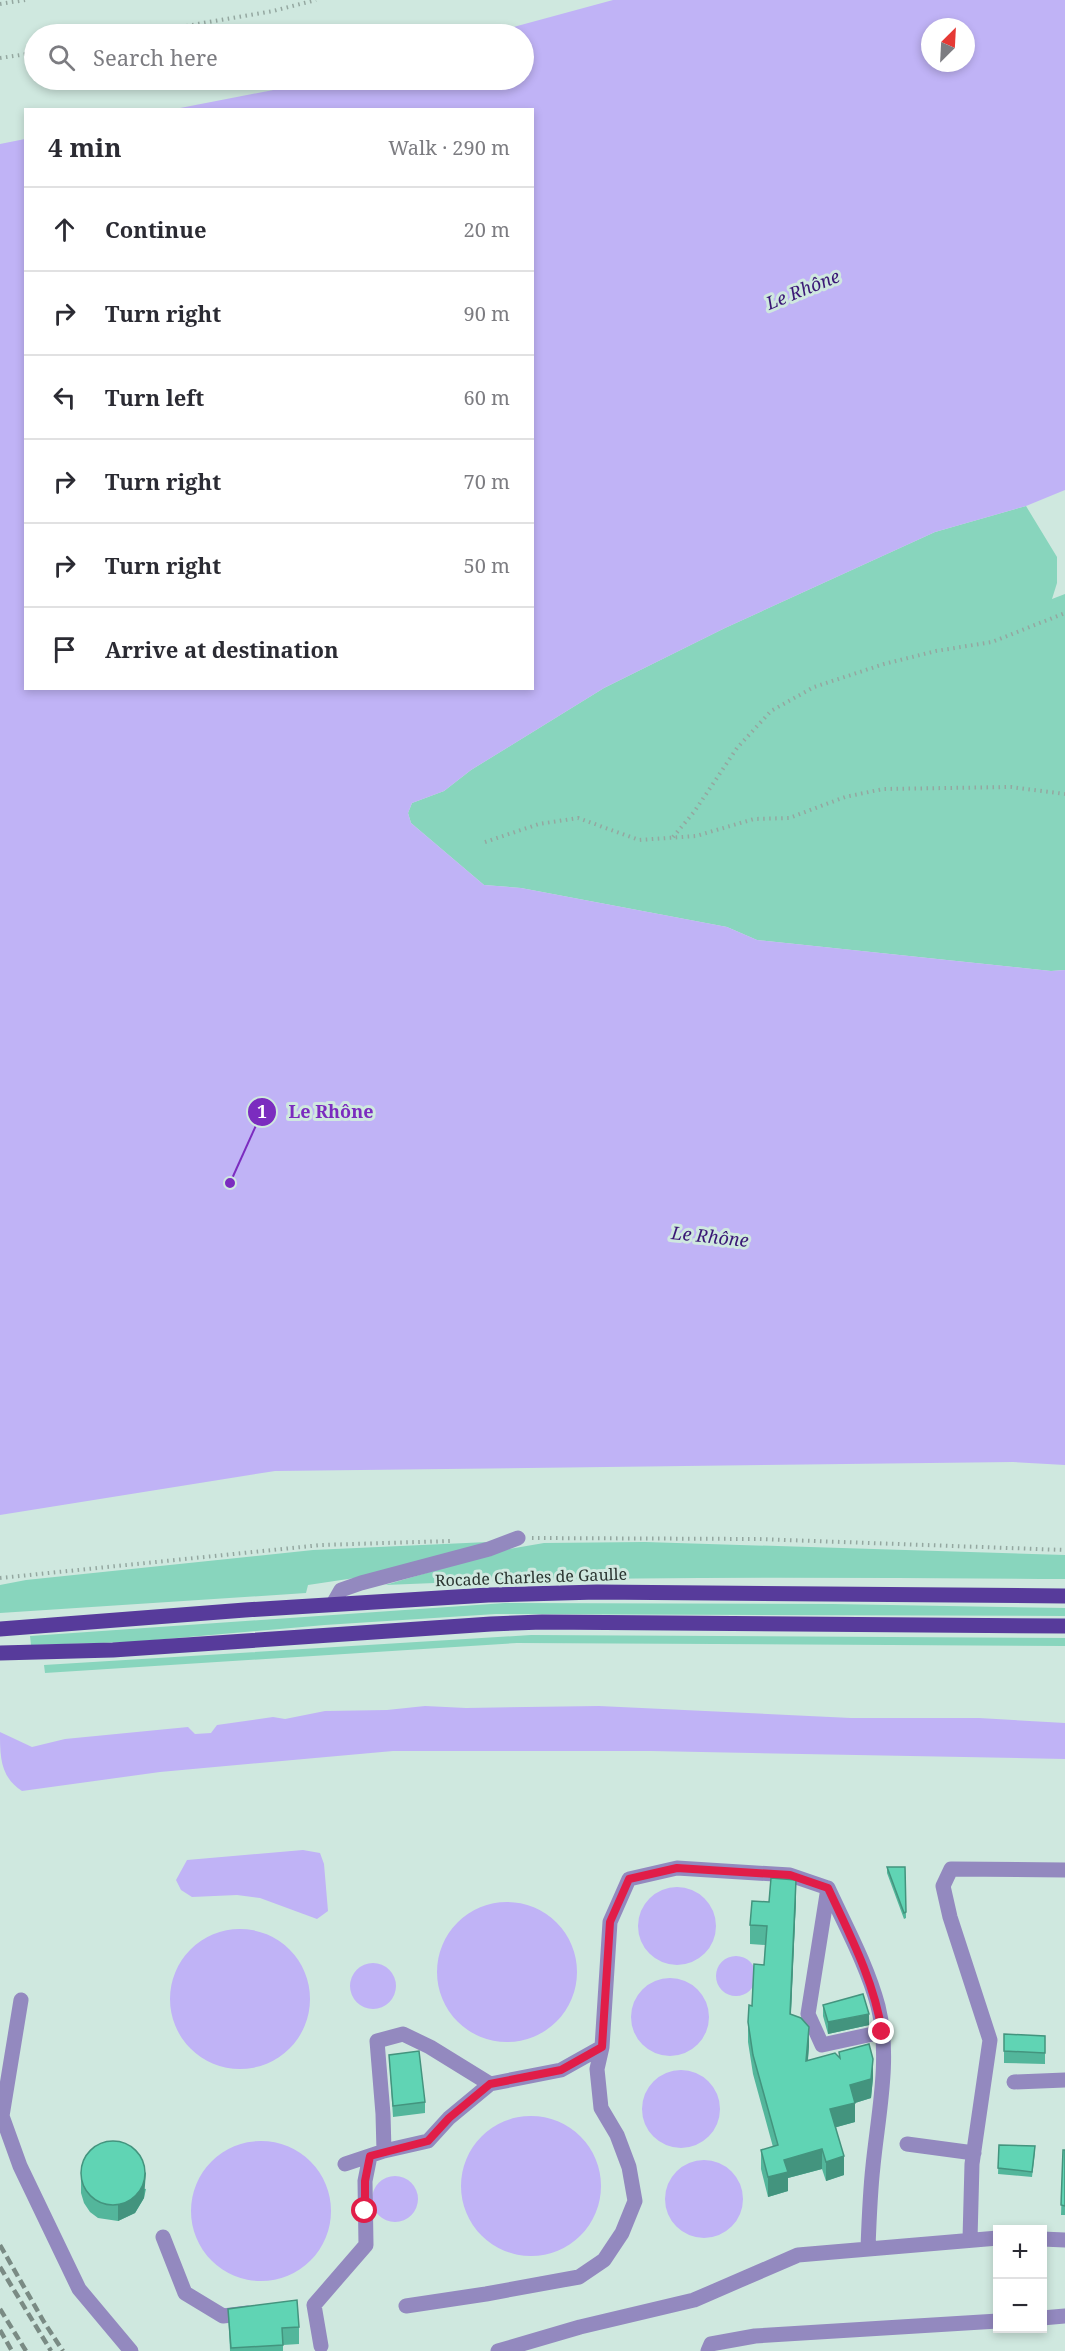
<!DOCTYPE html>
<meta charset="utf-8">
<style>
:root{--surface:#fff;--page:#f7f7f7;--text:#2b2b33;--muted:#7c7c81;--line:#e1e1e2}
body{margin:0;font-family:"Noto Serif",serif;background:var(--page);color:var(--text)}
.controls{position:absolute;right:18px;bottom:18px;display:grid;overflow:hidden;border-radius:0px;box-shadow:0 3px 9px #0003}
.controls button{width:54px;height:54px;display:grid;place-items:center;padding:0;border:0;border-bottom:2px solid var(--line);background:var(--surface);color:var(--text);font:30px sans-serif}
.compass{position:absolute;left:921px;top:18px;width:54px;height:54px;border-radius:50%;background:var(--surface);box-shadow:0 3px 9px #0003;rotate:24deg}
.stop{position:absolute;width:18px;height:18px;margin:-14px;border:4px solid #e11d48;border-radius:50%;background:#fff}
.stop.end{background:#e11d48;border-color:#fff;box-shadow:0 2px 6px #0008}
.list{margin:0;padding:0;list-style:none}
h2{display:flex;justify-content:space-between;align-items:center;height:78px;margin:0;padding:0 24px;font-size:26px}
h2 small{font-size:20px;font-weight:400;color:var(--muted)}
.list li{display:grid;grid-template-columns:39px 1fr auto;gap:18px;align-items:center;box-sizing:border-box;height:84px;padding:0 24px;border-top:2px solid var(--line)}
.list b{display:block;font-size:22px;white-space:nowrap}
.list em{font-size:20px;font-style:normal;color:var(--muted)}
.icon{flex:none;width:33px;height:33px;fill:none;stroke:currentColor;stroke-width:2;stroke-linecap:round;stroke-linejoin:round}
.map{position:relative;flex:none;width:1065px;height:2351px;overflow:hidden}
.search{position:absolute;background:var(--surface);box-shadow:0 3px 9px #0003;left:24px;top:24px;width:510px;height:66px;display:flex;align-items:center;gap:15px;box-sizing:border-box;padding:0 21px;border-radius:33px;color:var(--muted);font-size:22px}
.panel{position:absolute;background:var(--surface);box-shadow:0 3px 9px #0003;left:24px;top:108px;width:510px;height:582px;border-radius:0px}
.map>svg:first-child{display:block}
.green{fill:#88d5bd}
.water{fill:#c0b3f6;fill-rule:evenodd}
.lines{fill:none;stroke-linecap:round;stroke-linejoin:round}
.path{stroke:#94a7a0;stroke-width:4;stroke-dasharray:1.5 4.5;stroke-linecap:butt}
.minor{stroke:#9389bf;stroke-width:15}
.major{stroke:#573b9b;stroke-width:15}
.rail{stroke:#7a8b84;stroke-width:4.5;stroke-dasharray:9 4.5;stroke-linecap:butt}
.wall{fill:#53b69b}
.shaded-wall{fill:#43947e}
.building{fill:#60d4b4;stroke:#43947e;stroke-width:1.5}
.route{stroke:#e11d48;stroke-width:8}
.labels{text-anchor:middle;stroke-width:6;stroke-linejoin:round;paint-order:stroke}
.street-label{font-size:16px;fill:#2b3531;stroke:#cfe8df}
.water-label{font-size:18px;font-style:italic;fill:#3a1775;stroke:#cfe8df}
.leader{fill:none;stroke:#7b2cbf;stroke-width:2}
.callout-dot{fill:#7b2cbf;stroke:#cfe8df;stroke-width:2}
.mark-label{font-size:18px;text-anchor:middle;font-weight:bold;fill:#fff}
.callout-label{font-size:18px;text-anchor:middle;font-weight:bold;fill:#7b2cbf;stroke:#cfe8df;stroke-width:6;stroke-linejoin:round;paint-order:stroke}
</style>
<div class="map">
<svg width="1065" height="2351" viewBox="0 0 1065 2351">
<rect width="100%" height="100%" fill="#cfe8df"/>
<path class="green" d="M1026,506L1057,557V583L1052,599L1065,594V970L1051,971L757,940L727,927L521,888L484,885L411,823L408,813L412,803L444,791L471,770L604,688L725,628L935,532Z
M488,1542L388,1573L308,1585L306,1593L0,1613V1585L26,1580L313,1550Z
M645,1542L1065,1555V1579C838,1578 612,1575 385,1585L509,1549L544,1543Z
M505,1603L833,1604L1065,1608V1616L496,1614L325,1625L132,1642L31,1645L30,1636Z
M531,1635L1065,1638V1646L517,1643L45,1673L44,1665Z"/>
<path class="water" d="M613,0H1065V490L1026,506L935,532L725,628L604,688L471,770L444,791L412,803L408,813L411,823L484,885L521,888L727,927L757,940L1051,971L1065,970V1465L1013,1462L275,1471L0,1515V144L25,139L26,688H532V110L175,109L325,80H524V34H488ZM930,27H966V63H930Z
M425,1706L466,1708L599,1706L851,1718H979L1065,1723V1759L651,1751H393L160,1772L22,1791C0,1777 0,1756 0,1732L32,1747L65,1739L188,1727L195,1734L211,1733L217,1725L273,1717L285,1719L325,1711L387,1710Z
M303,1850L320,1853L324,1864L328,1911L317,1919L260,1898L237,1895L192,1897L181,1890L176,1880L187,1860Z
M638 1926a39 39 0 1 1 78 0a39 39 0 1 1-78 0Z
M437 1972a70 70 0 1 1 140 0a70 70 0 1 1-140 0Z
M170 1999a70 70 0 1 1 140 0a70 70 0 1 1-140 0Z
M716 1976a20 20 0 1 1 40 0a20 20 0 1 1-40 0Z
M350 1986a23 23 0 1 1 46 0a23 23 0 1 1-46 0Z
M631 2017a39 39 0 1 1 78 0a39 39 0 1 1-78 0Z
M642 2109a39 39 0 1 1 78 0a39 39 0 1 1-78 0Z
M461 2186a70 70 0 1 1 140 0a70 70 0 1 1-140 0Z
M191 2211a70 70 0 1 1 140 0a70 70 0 1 1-140 0Z
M665 2199a39 39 0 1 1 78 0a39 39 0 1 1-78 0Z
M372 2199a23 23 0 1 1 46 0a23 23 0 1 1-46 0Z"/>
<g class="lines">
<path class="path" d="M0,4L25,0
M139,34L273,11L316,0
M0,58L34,53
M673,837L694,812L737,748L771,711L814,687L884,664L936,651L992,642L1065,613
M485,842L539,824L578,818L639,840L696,836L754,819L789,818L845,797L883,789L1011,787L1065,794
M532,1538L758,1539L1065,1550
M0,1578L321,1545L450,1541"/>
<path class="minor" d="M333,1604L341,1590L361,1583L489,1549L518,1538
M828,1888L808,2014L822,2045L882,2032
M21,2000L2,2116L20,2166L79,2289L131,2351
M1014,2082L1065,2080
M907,2144L974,2153
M384,2151L383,2114L377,2041L403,2034L430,2047L490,2084
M345,2164L384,2151L428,2141L449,2118L490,2084L561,2070L602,2047L610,1922L629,1879L677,1868L790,1875L828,1888C846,1927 867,1965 878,2006C891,2057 878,2115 873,2166C870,2193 869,2221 868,2248
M163,2237L185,2293L223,2316L248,2313
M970,2239L972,2164L990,2040L950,1917L943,1886L951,1869L1065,1870
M1042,2239L1065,2240
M406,2306L486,2294L579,2277L604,2260L622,2233L635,2201L629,2167L617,2135L601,2108L597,2069L602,2047
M1042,2318L1065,2316
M321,2346L314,2305L366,2245L365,2181L370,2156
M498,2351L580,2327L694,2300L798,2255L998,2238
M708,2351L711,2344L755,2336L998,2321"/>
<path class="major" d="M0,1629L245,1610L488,1595L597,1592L1065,1596
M0,1653L113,1650L491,1624L542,1622L1065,1626"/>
<path class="rail" d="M0,2245L44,2322L63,2351
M0,2267L51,2351
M0,2309L26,2351
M0,2330L12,2351"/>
</g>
<path class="wall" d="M887,1867H905L906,1918L904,1919L887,1873Z
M796,1899L791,2014L809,2046L808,2060L839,2056V2052L873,2078L871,2098L855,2103V2122L836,2127L844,2175L826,2181L822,2169L788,2178V2191L768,2197L761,2169V2150L773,2147L753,2074L748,2042V2022L752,2006L764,1965L765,1945L750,1944V1925L769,1902Z
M823,2005L869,2025L828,2034L823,2016Z
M1045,2036V2064L1004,2063V2051Z
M389,2055L425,2102V2113L393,2117Z
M999,2145L1035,2152L1032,2177L998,2174Z
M1063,2150H1065V2215H1061Z
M81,2177L146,2189L144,2198L135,2213L118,2221L98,2218L90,2212L84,2203L81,2193Z
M228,2309L299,2327V2344L283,2345V2351H230Z"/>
<path class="shaded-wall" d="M796,1880V1899L790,2033V2014Z
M869,2014V2025L828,2034V2022Z
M809,2027V2046L806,2080V2061Z
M873,2059V2078L871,2098L855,2103V2122L830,2129V2109Z
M822,2149V2169L788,2178V2191L768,2197V2177L784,2160Z
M844,2156V2175L826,2181V2162Z
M146,2172L144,2198L135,2213L118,2221V2205Z"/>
<path class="building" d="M887,1867H905L906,1912L904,1913Z
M771,1878L796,1880L790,2014L801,2018L809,2027L806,2061L835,2053L840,2058L839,2052L869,2044L873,2059L871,2079L850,2085L855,2103L830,2109L844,2156L826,2162L822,2149L784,2160L788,2172L768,2177L761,2150L778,2145L753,2055L748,2022L749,2005L752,2006L754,1964L764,1965L767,1926L750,1925L752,1901L769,1902Z
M863,1994L869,2014L828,2022L823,2005Z
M1004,2034L1045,2036V2053L1004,2051Z
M419,2051L425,2102L393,2106L389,2055Z
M81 2173a32 32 0 1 1 64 0a32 32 0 1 1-64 0Z
M999,2145L1035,2146L1032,2172L998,2168Z
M1063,2150H1065V2206L1061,2205Z
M297,2300L299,2327L282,2328L283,2345L231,2348L228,2309Z"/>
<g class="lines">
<path class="route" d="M365,2211V2181L370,2156L428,2141L449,2118L490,2084L561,2070L602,2047L610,1922L629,1879L677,1868L790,1875L828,1888C850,1935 874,1981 882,2032"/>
</g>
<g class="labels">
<g class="street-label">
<text transform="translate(531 1577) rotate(-2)" y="6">Rocade Charles de Gaulle</text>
</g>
<g class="water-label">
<text transform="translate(803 290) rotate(-22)" y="6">Le Rhône</text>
<text transform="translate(710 1237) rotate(6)" y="6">Le Rhône</text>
</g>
</g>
<path class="leader" d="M230 1183L262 1112"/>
<g class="callout-dot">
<circle cx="230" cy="1183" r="6"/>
<circle cx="262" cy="1112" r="15"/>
</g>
<g class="mark-label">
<text x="262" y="1118">1</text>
</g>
<g class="callout-label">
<text x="331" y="1118">Le Rhône</text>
</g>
</svg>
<div class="controls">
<button>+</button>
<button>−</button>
</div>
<svg class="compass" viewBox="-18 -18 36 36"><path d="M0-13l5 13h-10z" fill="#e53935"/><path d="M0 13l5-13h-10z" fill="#7c7c81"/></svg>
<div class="stop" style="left:365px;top:2211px"></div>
<div class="stop end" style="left:882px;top:2032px"></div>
<div class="search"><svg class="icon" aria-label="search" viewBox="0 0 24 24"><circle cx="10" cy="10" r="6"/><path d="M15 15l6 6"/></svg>Search here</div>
<section class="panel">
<h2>4 min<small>Walk · 290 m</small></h2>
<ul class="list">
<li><svg class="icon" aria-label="ahead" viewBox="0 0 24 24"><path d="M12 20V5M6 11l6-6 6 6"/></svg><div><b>Continue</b></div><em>20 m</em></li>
<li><svg class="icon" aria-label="right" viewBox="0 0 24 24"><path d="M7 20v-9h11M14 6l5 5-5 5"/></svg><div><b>Turn right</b></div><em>90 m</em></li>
<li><svg class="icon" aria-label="left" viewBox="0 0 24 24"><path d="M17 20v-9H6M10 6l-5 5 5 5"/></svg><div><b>Turn left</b></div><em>60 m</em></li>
<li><svg class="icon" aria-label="right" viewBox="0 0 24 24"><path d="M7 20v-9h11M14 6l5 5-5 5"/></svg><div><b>Turn right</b></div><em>70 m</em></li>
<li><svg class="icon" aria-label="right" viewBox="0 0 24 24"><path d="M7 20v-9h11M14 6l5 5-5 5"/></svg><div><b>Turn right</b></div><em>50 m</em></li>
<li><svg class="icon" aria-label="arrive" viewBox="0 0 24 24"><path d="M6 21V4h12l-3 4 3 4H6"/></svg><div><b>Arrive at destination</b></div></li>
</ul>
</section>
</div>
